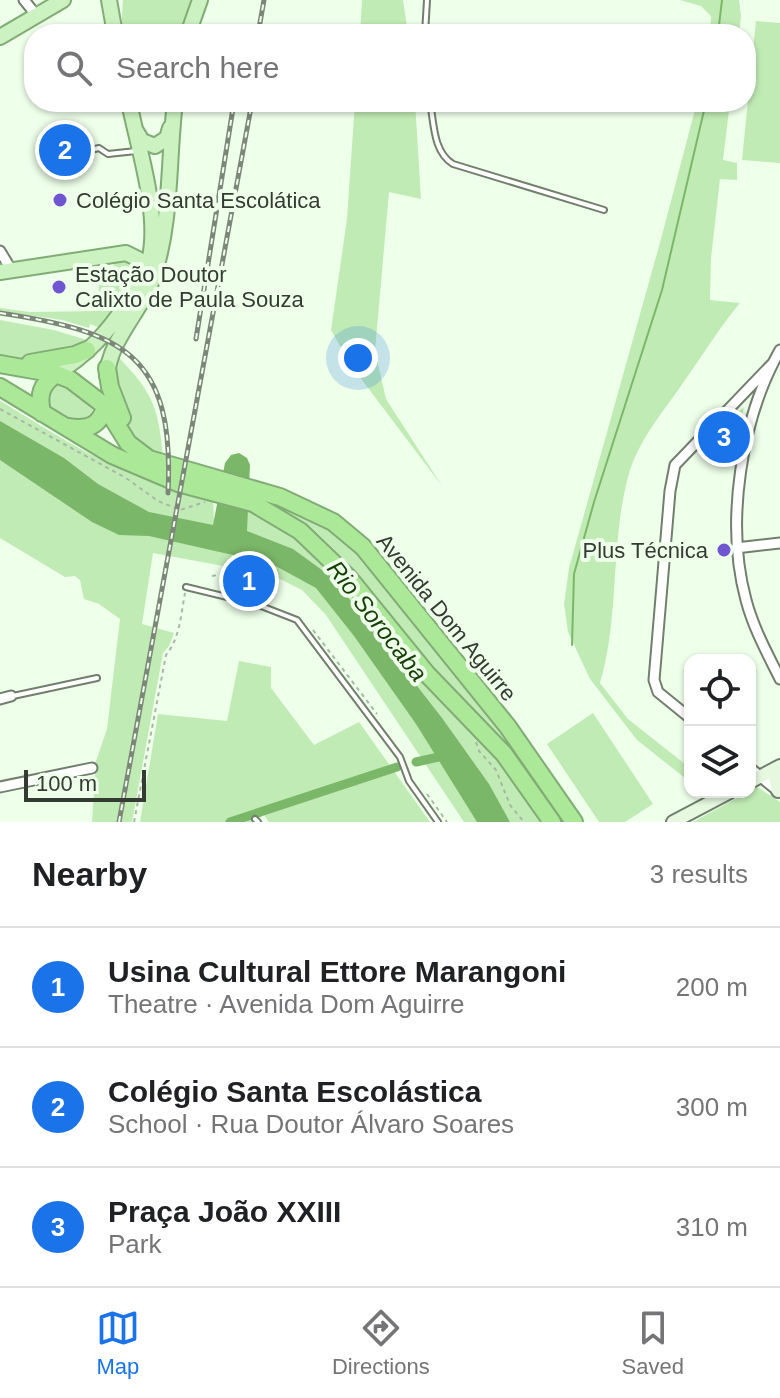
<!DOCTYPE html>
<meta charset="utf-8">
<style>
:root{--surface:#fff;--page:#f2f2f2;--text:#202124;--muted:#757577;--line:#e0e0e0;--accent:#1a73e8}
body{margin:0;font-family:Helvetica,sans-serif;background:var(--page);color:var(--text)}
.controls{position:absolute;right:24px;bottom:24px;display:grid;overflow:hidden;border-radius:16px;box-shadow:0 2px 6px #0004}
.controls button{width:72px;height:72px;display:grid;place-items:center;padding:0;border:0;border-bottom:2px solid var(--line);background:var(--surface);color:var(--text);font:40px sans-serif}
.scale{position:absolute;left:24px;bottom:20px;width:122px;box-sizing:border-box;padding-left:8px;border:4px solid #343b33;border-top:0;font-size:22px;line-height:28px;white-space:nowrap;color:#343b33;-webkit-text-stroke:6px #eeffea;paint-order:stroke}
.you{position:absolute;left:358px;top:358px;width:28px;height:28px;margin:-20px;border:6px solid #fff;border-radius:50%;background:#1a73e8;box-shadow:0 0 0 12px #1a73e833}
.badge{display:grid;place-items:center;width:52px;height:52px;border-radius:50%;background:var(--accent);color:#fff;font-size:26px;font-weight:700}
.pin{position:absolute;translate:-50% -50%;border:4px solid #fff;box-shadow:0 2px 8px #0006}
.list{margin:0;padding:0;list-style:none}
h2{display:flex;justify-content:space-between;align-items:center;height:104px;margin:0;padding:0 32px;font-size:34px}
h2 small{font-size:26px;font-weight:400;color:var(--muted)}
.list li{display:grid;grid-template-columns:52px 1fr auto;gap:24px;align-items:center;box-sizing:border-box;height:120px;padding:0 32px;border-top:2px solid var(--line)}
.list b{display:block;font-size:30px;white-space:nowrap}
.list p{margin:0;font-size:26px;white-space:nowrap;color:var(--muted)}
.list em{font-size:26px;font-style:normal;color:var(--muted)}
.icon{flex:none;width:44px;height:44px;fill:none;stroke:currentColor;stroke-width:2;stroke-linecap:round;stroke-linejoin:round}
.map{position:relative;flex:none;width:780px;height:822px;overflow:hidden}
.search{position:absolute;background:var(--surface);box-shadow:0 2px 6px #0004;left:24px;right:24px;top:24px;height:88px;display:flex;align-items:center;gap:20px;box-sizing:border-box;padding:0 28px;border-radius:32px;color:var(--muted);font-size:30px}
.sheet{height:464px;background:var(--surface)}
nav{display:flex;justify-content:space-around;align-items:center;box-sizing:border-box;height:112px;border-top:2px solid var(--line);background:var(--surface);font-size:22px;color:var(--muted)}
nav a{display:grid;justify-items:center;gap:4px}
nav .on{color:var(--accent)}
.map>svg:first-child{display:block}
.green{fill:#c1ebb5}
.water{fill:#7bb768}
.lines{fill:none;stroke-linecap:round;stroke-linejoin:round}
.stream{stroke:#7bb768;stroke-width:2}
.canal{stroke:#7bb768;stroke-width:9}
.lane-casing{stroke:#717f6d;stroke-width:8}
.street-casing{stroke:#717f6d;stroke-width:13}
.secondary-casing{stroke:#717f6d;stroke-width:16}
.primary-casing{stroke:#81ac75;stroke-width:18}
.highway-casing{stroke:#81ac75;stroke-width:20}
.path{stroke:#a9b7a6;stroke-width:2;stroke-dasharray:4 4;stroke-linecap:butt}
.lane{stroke:#fff;stroke-width:4}
.street{stroke:#fff;stroke-width:9}
.secondary{stroke:#e6f8e0;stroke-width:12}
.primary{stroke:#cdf2c2;stroke-width:14}
.highway{stroke:#abe999;stroke-width:16}
.rail-casing{stroke:#7c877a;stroke-width:5}
.rail{stroke:#eeffea;stroke-width:2;stroke-dasharray:6;stroke-linecap:butt}
.poi-dot{fill:#6f55cf;stroke:#eeffea;stroke-width:3}
.labels{text-anchor:middle;stroke-width:8;stroke-linejoin:round;paint-order:stroke}
.poi-label{font-size:22px;fill:#343b33;stroke:#eeffea;text-anchor:start}
.street-label{font-size:22px;fill:#343b33;stroke:#eeffea}
.water-label{font-size:24px;font-style:italic;fill:#153d05;stroke:#eeffea}
</style>
<div class="map">
<svg width="780" height="822" viewBox="0 0 780 822">
<rect width="100%" height="100%" fill="#eeffea"/>
<path class="green" d="M123,0H193L181,34H121Z
M362,0H403L408,34H360Z
M680,0H739L741,16L739,34H710L711,16L701,6Z
M756,21L780,23V163L742,160Z
M355,102H415L421,199L389,192L375,351L386,399L442,486L359,376L363,357L340,346L331,330L347,219Z
M697,102H730L723,160L737,163V180L720,179L711,258L710,300L740,303C719,328 702,356 683,383C663,412 637,442 628,477C610,545 620,616 600,683L628,719L690,768V782L637,740L590,679L568,632L564,604L569,568L661,239Z
M114,258L132,261L137,274L103,329L90,324L89,328L62,320L0,311V308L30,312L98,311L99,285L113,282Z
M0,320L54,330L93,342L28,359L0,357Z
M118,357C153,392 159,409 163,458C132,446 122,418 117,388C116,376 114,368 118,357Z
M60,382L69,384L93,406L91,416C76,428 55,414 44,401L50,384Z
M0,401C46,428 91,459 141,477C164,485 189,490 213,496L214,520L246,527L248,506L303,538L487,742L546,822H464L326,615L302,590L272,575L153,553L142,624L174,633L169,646L163,653L132,822H92L96,761L107,729L120,619L99,604L84,599L80,580L75,576L65,577L0,538Z
M744,407L734,452L699,449Z
M249,491L326,525L363,555L472,688L569,822H558L414,652Z
M239,661L271,667V688L314,745L359,722L430,822H269L264,815L255,822H140L158,714L227,721Z
M593,713L653,804L625,822H599L547,744Z
M757,787L780,802V822H693Z"/>
<path class="water" d="M0,421L64,458L98,484L149,512L213,525L225,463L231,455L239,453L247,458L250,465L247,531L293,549L333,578L442,718L489,784L510,822H477L416,724L354,636L316,588L272,564L149,536L119,535L92,522L0,460Z"/>
<g class="lines">
<path class="stream" d="M718,34L722,0
M572,645L574,574L594,502L662,290L706,102"/>
<path class="canal" d="M416,762L448,755
M230,822L397,767"/>
<g class="lane-casing">
<path id="lane" d="M425,34L427,0
M430,102C434,123 433,152 453,164L604,210
M64,147L82,152L99,148L108,154L136,151
M186,587L256,604L297,620L400,757L409,781L438,822
M13,696L97,678
M255,819L258,822"/>
</g>
<g class="street-casing">
<path id="street" d="M24,0L37,16
M0,251L12,271
M780,350C741,419 725,523 746,600C753,627 767,653 780,679
M736,548L780,543
M0,699L11,696
M690,718L658,692L654,680L670,491L675,465L772,364
M750,768L778,791
M0,787L92,768"/>
</g>
<g class="secondary-casing">
<path id="secondary" d="M750,782L780,766
M778,791L775,778L780,770
M673,822L730,792"/>
</g>
<g class="primary-casing">
<path id="primary" d="M109,0L115,34
M188,34L200,0
M0,37L63,0
M136,131L142,141L155,146L167,138L170,128
M0,272L126,253L138,259L141,267L139,278
M56,374C85,356 108,333 126,304C134,290 144,277 149,261C161,216 138,148 129,102
M107,376C109,339 143,310 154,275C172,219 168,160 175,102"/>
</g>
<g class="highway-casing">
<path id="highway" d="M30,363L75,355L87,350
M0,364L56,374L71,380L105,406L128,443L149,459L280,497L333,522L363,547L508,727L574,822
M107,368L110,387L122,418
M0,387L112,455L178,483L253,503L300,531L349,578L427,674L504,754L552,822
M42,413C38,394 41,385 56,374
M68,427C87,430 100,427 105,406"/>
</g>
<path class="path" d="M0,409L126,478L158,501L180,510L205,502
M212,576L237,572L241,593
M251,597L272,592
M313,630L377,714
M476,742L479,751L496,770L510,805L524,822
M427,794L447,822
M134,822L166,655C180,638 181,614 185,593"/>
<use href="#lane" class="lane"/>
<use href="#street" class="street"/>
<use href="#secondary" class="secondary"/>
<use href="#primary" class="primary"/>
<use href="#highway" class="highway"/>
<g class="rail-casing">
<path id="rail" d="M258,34L264,0
M0,313C124,332 175,355 168,493
M196,339L234,102
M119,822L252,102"/>
</g>
<use href="#rail" class="rail"/>
</g>
<g class="poi-dot">
<circle cx="60" cy="200" r="8"/>
<circle cx="59" cy="287" r="8"/>
<circle cx="724" cy="550" r="8"/>
</g>
<g class="labels">
<g class="poi-label">
<text x="76" y="208">Colégio Santa Escolática</text>
<text x="75" y="282">Estação Doutor<tspan x="75" dy="25">Calixto de Paula Souza</tspan></text>
<text x="708" y="558" text-anchor="end">Plus Técnica</text>
</g>
<g class="street-label">
<text transform="translate(447 617) rotate(51)" y="8">Avenida Dom Aguirre</text>
</g>
<g class="water-label">
<text transform="translate(377 621) rotate(52)" y="8">Rio Sorocaba</text>
</g>
</g>
</svg>
<div class="controls">
<button><svg class="icon" aria-label="locate" viewBox="0 0 24 24"><circle cx="12" cy="12" r="6"/><path d="M12 2v4M12 18v4M2 12h4M18 12h4"/></svg></button>
<button><svg class="icon" aria-label="layers" viewBox="0 0 24 24"><path d="M12 4l9 5-9 5-9-5zM3 14l9 5 9-5"/></svg></button>
</div>
<div class="scale">100 m</div>
<div class="you"></div>
<div class="pin badge" style="left:249px;top:581px">1</div>
<div class="pin badge" style="left:65px;top:150px">2</div>
<div class="pin badge" style="left:724px;top:437px">3</div>
<div class="search"><svg class="icon" aria-label="search" viewBox="0 0 24 24"><circle cx="10" cy="10" r="6"/><path d="M15 15l6 6"/></svg>Search here</div>
</div>
<section class="sheet">
<h2>Nearby<small>3 results</small></h2>
<ul class="list">
<li><span class="badge">1</span><div><b>Usina Cultural Ettore Marangoni</b><p>Theatre · Avenida Dom Aguirre</p></div><em>200 m</em></li>
<li><span class="badge">2</span><div><b>Colégio Santa Escolástica</b><p>School · Rua Doutor Álvaro Soares</p></div><em>300 m</em></li>
<li><span class="badge">3</span><div><b>Praça João XXIII</b><p>Park</p></div><em>310 m</em></li>
</ul>
</section>
<nav>
<a class="on"><svg class="icon" aria-label="map" viewBox="0 0 24 24"><path d="M3 6l6-2 6 2 6-2v14l-6 2-6-2-6 2zM9 4v14M15 6v14"/></svg>Map</a>
<a><svg class="icon" aria-label="directions" viewBox="0 0 24 24"><path d="M12 3l9 9-9 9-9-9zM9 14v-3h6M13 9l2 2-2 2"/></svg>Directions</a>
<a><svg class="icon" aria-label="saved" viewBox="0 0 24 24"><path d="M7 4h10v16l-5-4-5 4z"/></svg>Saved</a>
</nav>
